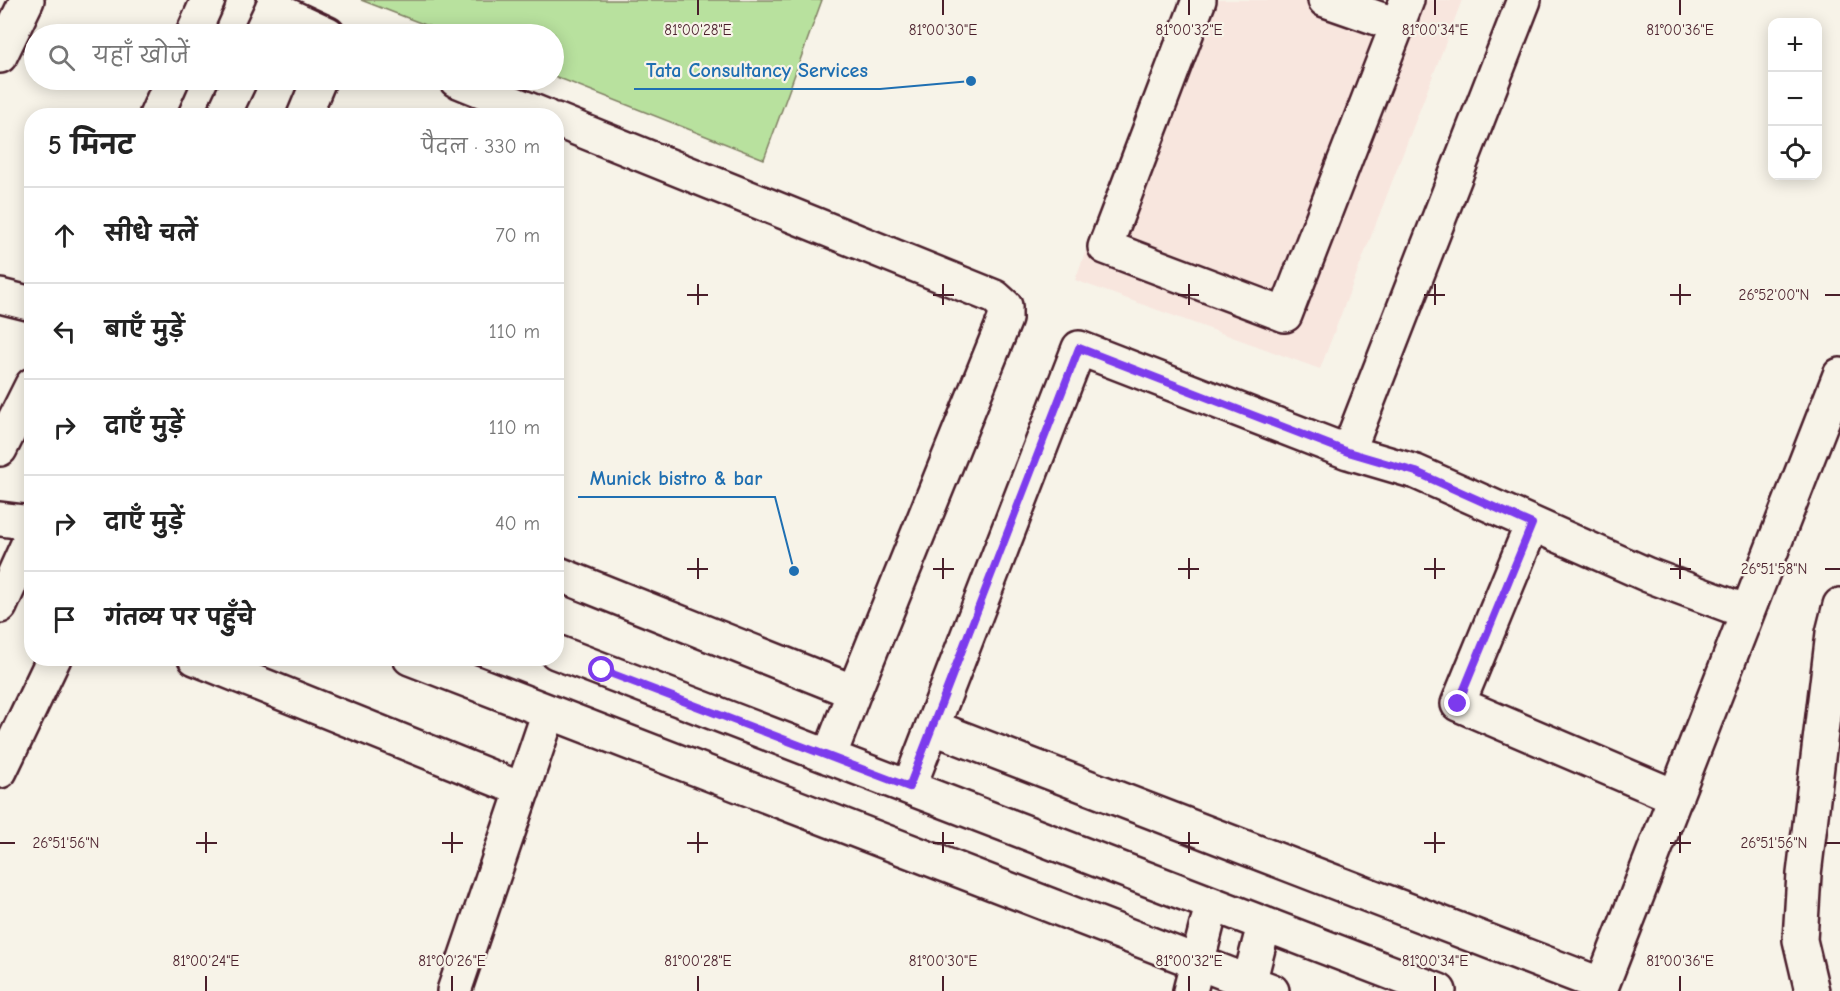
<!DOCTYPE html>
<html lang="hi">
<meta charset="utf-8">
<style>
:root{--surface:#fff;--page:#f6f6f6;--text:#222;--muted:#767676;--line:#e0e0e0}
body{margin:0;font-family:"Comic Neue","Playpen Sans Deva",sans-serif;background:var(--page);color:var(--text)}
.controls{position:absolute;right:18px;top:18px;display:grid;overflow:hidden;border-radius:12px;box-shadow:0 3px 15px #0003}
.controls button{width:54px;height:54px;display:grid;place-items:center;padding:0;border:0;border-bottom:2px solid var(--line);background:var(--surface);color:var(--text);font:30px sans-serif}
.stop{position:absolute;width:18px;height:18px;margin:-14px;border:4px solid #7c3aed;border-radius:50%;background:#fff}
.stop.end{background:#7c3aed;border-color:#fff;box-shadow:0 2px 6px #0008}
.list{margin:0;padding:0;list-style:none}
h2{display:flex;justify-content:space-between;align-items:center;height:78px;margin:0;padding:0 24px;font-size:26px}
h2 small{font-size:20px;font-weight:400;color:var(--muted)}
.list li{display:grid;grid-template-columns:39px 1fr auto;gap:18px;align-items:center;box-sizing:border-box;height:96px;padding:0 24px;border-top:2px solid var(--line)}
.list b{display:block;font-size:22px;white-space:nowrap}
.list em{font-size:20px;font-style:normal;color:var(--muted)}
.icon{flex:none;width:33px;height:33px;fill:none;stroke:currentColor;stroke-width:2;stroke-linecap:round;stroke-linejoin:round}
.map{position:relative;flex:none;width:1840px;height:991px;overflow:hidden}
.search{position:absolute;background:var(--surface);box-shadow:0 3px 15px #0003;left:24px;top:24px;width:540px;height:66px;display:flex;align-items:center;gap:15px;box-sizing:border-box;padding:0 21px;border-radius:33px;color:var(--muted);font-size:22px}
.panel{position:absolute;background:var(--surface);box-shadow:0 3px 15px #0003;left:24px;top:108px;width:540px;height:558px;border-radius:24px}
.map>svg:first-child{display:block}
.built{fill:#f8e6de}
.green{fill:#b8e19e;stroke:#818064;stroke-width:1.5}
.lines{fill:none;stroke-linecap:round;stroke-linejoin:round}
.minor-casing{stroke:#4a1f2b;stroke-width:38}
.minor{stroke:#f7f3e8;stroke-width:33}
.route{stroke:#7c3aed;stroke-width:8}
.ticks{fill:none;stroke:#4a1f2b;stroke-width:2}
.ticks-label{font-size:15px;text-anchor:middle;fill:#4a1f2b;stroke:#f7f3e8;stroke-width:4.5;stroke-linejoin:round;paint-order:stroke}
.leader{fill:none;stroke:#1f6fb2;stroke-width:2}
.callout-dot{fill:#1f6fb2;stroke:#f7f3e8;stroke-width:2}
.callout-label{font-size:20px;text-anchor:middle;font-weight:bold;fill:#1f6fb2;stroke:#f7f3e8;stroke-width:4.5;stroke-linejoin:round;paint-order:stroke}
</style>
<div class="map">
<svg width="1840" height="991" viewBox="0 0 1840 991">
<rect width="100%" height="100%" fill="#f7f3e8"/>
<filter id="ink" filterUnits="userSpaceOnUse"><feTurbulence type="fractalNoise" baseFrequency=".0167" numOctaves="2"/><feDisplacementMap in="SourceGraphic" scale="12" xChannelSelector="R" yChannelSelector="G"/><feConvolveMatrix kernelMatrix="1 2 1 2 8 2 1 2 1" color-interpolation-filters="sRGB"/></filter>
<g filter="url(#ink)">
<path class="built" d="M1179,0H1462L1320,369L1075,280Z"/>
<path class="green" d="M361,0H822L764,159L554,76V34H449Z"/>
<g class="lines">
<g class="minor-casing">
<path id="minor" d="M1199,0L1105,247L1285,315L1407,0
M1325,0L1397,25
M272,8L328,34
M193,34L208,0
M260,34L276,0
M0,56L27,0
M456,80L545,116
M156,116L172,80
M223,116L240,80
M304,116L319,80
M556,120L995,297L1005,306V319L854,692L556,573
M0,296L32,304
M0,449L32,385
M1348,452L1416,472L1648,575L1747,612
M0,519L32,523
M1532,524L1458,704L1676,797
M0,606L32,535
M556,652L1439,991
M195,658L523,790
M410,658L1272,991
M932,727L1602,985L1840,375
M829,757L854,692
M0,771L54,658
M909,787L1079,348L1348,452L1524,0
M454,991L549,712
M1190,991L1212,905
M1247,991L1264,925
M1812,991L1800,940L1804,874L1833,633L1840,605"/>
</g>
<use href="#minor" class="minor"/>
</g>
</g>
<g class="lines" filter="url(#ink)">
<path class="route" d="M602,670L909,787L1079,348L1348,452L1416,472L1532,524L1458,704"/>
</g>
<path class="ticks" d="M698,0V15M943,0V15M1189,0V15M1435,0V15M1680,0V15M698,284V305M943,284V305M1189,284V305M1435,284V305M1680,284V305M687,295H708M933,295H954M1178,295H1199M1424,295H1445M1670,295H1691M1825,295H1840M698,558V579M943,558V579M1189,558V579M1435,558V579M1680,558V579M687,569H708M933,569H954M1178,569H1199M1424,569H1445M1670,569H1691M1825,569H1840M206,832V853M452,832V853M698,832V853M943,832V853M1189,832V853M1435,832V853M1680,832V853M0,843H15M196,843H217M442,843H463M687,843H708M933,843H954M1178,843H1199M1424,843H1445M1670,843H1691M1825,843H1840M206,976V991M452,976V991M698,976V991M943,976V991M1189,976V991M1435,976V991M1680,976V991"/>
<g class="ticks-label">
<text x="698" y="35">81°00'28"E</text>
<text x="943" y="35">81°00'30"E</text>
<text x="1189" y="35">81°00'32"E</text>
<text x="1435" y="35">81°00'34"E</text>
<text x="1680" y="35">81°00'36"E</text>
<text x="1774" y="300">26°52'00"N</text>
<text x="1774" y="574">26°51'58"N</text>
<text x="66" y="848">26°51'56"N</text>
<text x="1774" y="848">26°51'56"N</text>
<text x="206" y="966">81°00'24"E</text>
<text x="452" y="966">81°00'26"E</text>
<text x="698" y="966">81°00'28"E</text>
<text x="943" y="966">81°00'30"E</text>
<text x="1189" y="966">81°00'32"E</text>
<text x="1435" y="966">81°00'34"E</text>
<text x="1680" y="966">81°00'36"E</text>
</g>
<path class="leader" d="M971 81L880 89H634M794 571L775 497H578"/>
<g class="callout-dot">
<circle cx="971" cy="81" r="6"/>
<circle cx="794" cy="571" r="6"/>
</g>
<g class="callout-label">
<text x="757" y="77">Tata Consultancy Services</text>
<text x="676" y="485">Munick bistro &amp; bar</text>
</g>
</svg>
<div class="controls">
<button>+</button>
<button>−</button>
<button><svg class="icon" aria-label="locate" viewBox="0 0 24 24"><circle cx="12" cy="12" r="6"/><path d="M12 2v4M12 18v4M2 12h4M18 12h4"/></svg></button>
</div>
<div class="stop" style="left:602px;top:670px"></div>
<div class="stop end" style="left:1458px;top:704px"></div>
<div class="search"><svg class="icon" aria-label="search" viewBox="0 0 24 24"><circle cx="10" cy="10" r="6"/><path d="M15 15l6 6"/></svg>यहाँ खोजें</div>
<section class="panel">
<h2>5 मिनट<small>पैदल · 330 m</small></h2>
<ul class="list">
<li><svg class="icon" aria-label="ahead" viewBox="0 0 24 24"><path d="M12 20V5M6 11l6-6 6 6"/></svg><div><b>सीधे चलें</b></div><em>70 m</em></li>
<li><svg class="icon" aria-label="left" viewBox="0 0 24 24"><path d="M17 20v-9H6M10 6l-5 5 5 5"/></svg><div><b>बाएँ मुड़ें</b></div><em>110 m</em></li>
<li><svg class="icon" aria-label="right" viewBox="0 0 24 24"><path d="M7 20v-9h11M14 6l5 5-5 5"/></svg><div><b>दाएँ मुड़ें</b></div><em>110 m</em></li>
<li><svg class="icon" aria-label="right" viewBox="0 0 24 24"><path d="M7 20v-9h11M14 6l5 5-5 5"/></svg><div><b>दाएँ मुड़ें</b></div><em>40 m</em></li>
<li><svg class="icon" aria-label="arrive" viewBox="0 0 24 24"><path d="M6 21V4h12l-3 4 3 4H6"/></svg><div><b>गंतव्य पर पहुँचे</b></div></li>
</ul>
</section>
</div>
